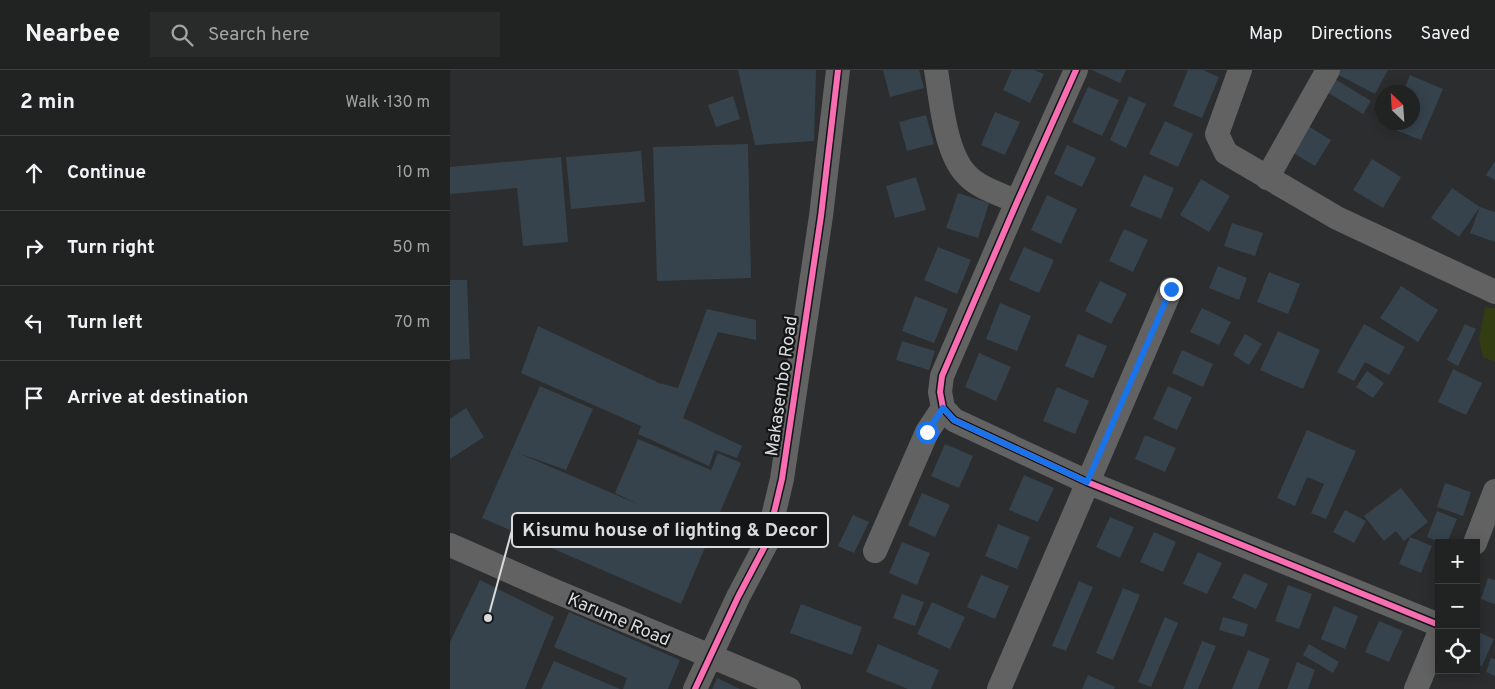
<!DOCTYPE html>
<meta charset="utf-8">
<style>
:root{--surface:#212222;--page:#292a2a;--text:#f1f3f6;--muted:#a2a4a5;--line:#3e3f40}
body{margin:0;font-family:Overpass,sans-serif;background:var(--page);color:var(--text)}
.controls{position:absolute;right:15px;bottom:15px;display:grid;overflow:hidden;border-radius:0px;box-shadow:0 2px 12px #0003}
.controls button{width:45px;height:45px;display:grid;place-items:center;padding:0;border:0;border-bottom:1px solid var(--line);background:var(--surface);color:var(--text);font:25px sans-serif}
.compass{position:absolute;left:925px;top:15px;width:45px;height:45px;border-radius:50%;background:var(--surface);box-shadow:0 2px 12px #0003;rotate:335deg}
.stop{position:absolute;width:15px;height:15px;margin:-11px;border:4px solid #1a73e8;border-radius:50%;background:#fff}
.stop.end{background:#1a73e8;border-color:#fff;box-shadow:0 1px 5px #0008}
.list{margin:0;padding:0;list-style:none}
h2{display:flex;justify-content:space-between;align-items:center;height:65px;margin:0;padding:0 20px;font-size:21px}
h2 small{font-size:16px;font-weight:400;color:var(--muted)}
.list li{display:grid;grid-template-columns:32px 1fr auto;gap:15px;align-items:center;box-sizing:border-box;height:75px;padding:0 20px;border-top:1px solid var(--line)}
.list b{display:block;font-size:19px;white-space:nowrap}
.list em{font-size:16px;font-style:normal;color:var(--muted)}
.icon{flex:none;width:28px;height:28px;fill:none;stroke:currentColor;stroke-width:2;stroke-linecap:round;stroke-linejoin:round}
.map{position:relative;flex:none;width:1045px;height:619px;overflow:hidden}
header{display:flex;align-items:center;gap:30px;box-sizing:border-box;height:70px;padding:0 25px;background:var(--surface);border-bottom:1px solid var(--line)}
header strong{font-size:24px}
nav{display:flex;gap:28px;margin-inline-start:auto;font-size:18px}
.search{width:350px;height:45px;background:var(--page);display:flex;align-items:center;gap:12px;box-sizing:border-box;padding:0 18px;border-radius:0px;color:var(--muted);font-size:19px}
main{display:flex}
aside{flex:1;background:var(--surface)}
.map>svg:first-child{display:block}
.green{fill:#323d11}
.building{fill:#36434d}
.lines{fill:none;stroke-linecap:round;stroke-linejoin:round}
.minor{stroke:#626262;stroke-width:24}
.cycleway-casing{stroke:#141516;stroke-width:9}
.cycleway{stroke:#f96db3;stroke-width:6}
.route{stroke:#1a73e8;stroke-width:6}
.labels{text-anchor:middle;stroke-width:4.5;stroke-linejoin:round;paint-order:stroke}
.street-label{font-size:18px;fill:#d9dbdc;stroke:#141516}
.leader{fill:none;stroke:#d9dbdc;stroke-width:2}
.callout-dot{fill:#d9dbdc;stroke:#141516;stroke-width:2}
.callout{fill:#141516;stroke:#d9dbdc;stroke-width:2}
.callout-label{font-size:19px;text-anchor:middle;font-weight:bold;fill:#d9dbdc}
</style>
<header>
<strong>Nearbee</strong>
<div class="search"><svg class="icon" aria-label="search" viewBox="0 0 24 24"><circle cx="10" cy="10" r="6"/><path d="M15 15l6 6"/></svg>Search here</div>
<nav><a>Map</a><a>Directions</a><a>Saved</a></nav>
</header>
<main>
<aside>
<h2>2 min<small>Walk · 130 m</small></h2>
<ul class="list">
<li><svg class="icon" aria-label="ahead" viewBox="0 0 24 24"><path d="M12 20V5M6 11l6-6 6 6"/></svg><div><b>Continue</b></div><em>10 m</em></li>
<li><svg class="icon" aria-label="right" viewBox="0 0 24 24"><path d="M7 20v-9h11M14 6l5 5-5 5"/></svg><div><b>Turn right</b></div><em>50 m</em></li>
<li><svg class="icon" aria-label="left" viewBox="0 0 24 24"><path d="M17 20v-9H6M10 6l-5 5 5 5"/></svg><div><b>Turn left</b></div><em>70 m</em></li>
<li><svg class="icon" aria-label="arrive" viewBox="0 0 24 24"><path d="M6 21V4h12l-3 4 3 4H6"/></svg><div><b>Arrive at destination</b></div></li>
</ul>
</aside>
<div class="map">
<svg width="1045" height="619" viewBox="0 0 1045 619">
<rect width="100%" height="100%" fill="#2c2d2e"/>
<path class="green" d="M1035,237L1045,238V292L1033,287L1029,269Z"/>
<path class="building" d="M288,0H366L364,71L305,75Z
M433,0H469L474,18L440,27Z
M562,0H584L594,4L580,33L553,20Z
M642,0H676L670,13Z
M738,0H753L769,7L752,48L723,36Z
M886,0H938L925,24L885,3Z
M960,5L993,19L971,70L938,57L940,52H962V22H953Z
M880,6L921,31L913,44L872,19Z
M638,17L669,30L652,66L622,52Z
M283,26L290,49L266,57L258,35Z
M679,26L696,34L676,78L660,70Z
M545,42L570,52L555,85L531,75Z
M476,45L484,74L457,81L449,52Z
M715,51L743,64L728,97L699,84Z
M858,56L881,70L865,96L842,82Z
M298,74L301,208L207,211L203,77Z
M617,75L646,88L632,117L604,104Z
M191,81L195,132L121,139L116,87Z
M111,87L118,172L73,176L67,118L0,124V97Z
M922,89L951,107L933,138L903,120Z
M1045,91V110L1036,105Z
M694,105L724,118L711,149L680,136Z
M466,107L476,140L445,148L436,116Z
M751,109L780,126L759,162L730,145Z
M1002,118L1030,137L1045,142V172L1020,163L1030,137L1009,167L981,148Z
M508,123L539,133L528,168L496,158Z
M597,125L627,139L611,174L581,160Z
M782,153L813,163L805,186L774,176Z
M674,159L698,170L683,202L659,191Z
M488,177L521,190L507,224L474,210Z
M574,177L604,190L589,223L559,210Z
M768,196L797,208L789,230L759,218Z
M819,202L850,214L838,244L807,232Z
M0,210H17L20,289L0,290Z
M650,211L677,224L661,254L635,241Z
M951,216L988,240L968,272L930,248Z
M465,226L498,239L484,273L452,261Z
M550,233L581,246L567,281L536,269Z
M752,238L781,252L769,275L740,262Z
M257,239L306,250V270L268,262L233,348L292,376L287,388L265,380L259,396L188,364L191,356L71,303L88,256L209,313L228,318Z
M914,254L955,277L939,305L915,292L904,311L887,302Z
M1015,254L1026,259L1008,296L997,290Z
M828,261L870,280L853,319L810,300Z
M628,264L657,276L643,308L615,296Z
M795,264L812,274L799,295L783,285Z
M452,271L485,281L479,300L446,290Z
M732,280L763,294L753,317L722,303Z
M529,283L561,297L546,331L515,317Z
M1003,299L1032,313L1016,345L988,332Z
M917,301L934,313L923,328L906,317Z
M90,316L143,339L116,400L68,383L190,435L165,423L188,369L261,400L268,383L291,393L231,534L32,448Z
M718,316L742,327L727,360L703,349Z
M607,317L639,331L625,364L593,351Z
M16,338L34,367L0,389V349Z
M857,360L906,381L876,449L861,443L874,414L857,407L845,436L827,428Z
M695,365L726,378L715,402L685,389Z
M495,374L523,386L509,418L481,406Z
M574,405L604,418L588,452L559,440Z
M995,413L1021,422L1013,446L987,437Z
M951,418L978,452L954,471L946,461L934,471L914,446Z
M472,423L500,435L485,467L458,455Z
M895,440L916,451L904,473L883,462Z
M987,441L1007,449L997,473H992L977,467Z
M403,445L419,452L404,483L388,476Z
M660,447L684,457L670,488L646,477Z
M548,454L580,467L567,499L535,486Z
M704,462L726,472L713,502L690,492Z
M960,467L982,476L971,503L949,494Z
M452,472L480,483L467,515L439,503Z
M748,482L772,493L757,524L733,514Z
M794,503L818,514L806,539L782,528Z
M531,505L559,516L545,549L517,537Z
M1038,508L1045,510V534L1031,529Z
M30,510L104,547L75,619H0V572Z
M629,511L643,517L616,581L602,576Z
M838,515L862,524L849,559L825,551Z
M673,518L690,525L663,590L646,583Z
M452,524L474,532L465,556L443,548Z
M482,532L515,547L500,579L467,564Z
M351,534L412,557L402,585L340,563Z
M884,536L908,546L895,579L871,569Z
M119,542L230,590L218,619H173L177,608L104,577Z
M715,547L728,553L701,617L688,612Z
M773,547L798,554L794,567L769,560Z
M929,551L953,561L939,592L915,582Z
M1026,561L1044,569L1032,596L1026,594Z
M752,571L766,576L748,619H733Z
M428,574L489,600L481,619H458L416,602Z
M859,574L889,592L883,603L853,585Z
M798,580L820,589L808,619H782Z
M1041,588L1045,589V606L1036,602Z
M104,591L170,619H91Z
M847,592L865,600L858,619H837Z
M638,605L665,617L664,619H632Z
M267,608L290,619H262Z"/>
<g class="lines">
<path class="minor" d="M486,0C491,30 495,82 516,104C528,118 551,124 567,132
M626,0L567,132L492,306L490,322L493,338L504,350L637,412L989,555
M790,0L767,64L776,83L887,148L1045,222
M817,108L878,0
M1025,473L1045,421
M0,475L100,519L339,619
M425,481L477,362L493,338
M245,619L288,527L317,472L332,409L371,146L388,0
M549,619L721,219
M966,619L989,564"/>
<g class="cycleway-casing">
<path id="cycleway" d="M626,0L567,132L492,306L490,322L493,338L504,350L637,412L989,555
M245,619L288,527L317,472L332,409L371,146L388,0"/>
</g>
<use href="#cycleway" class="cycleway"/>
</g>
<g class="lines">
<path class="route" d="M477,362L493,338L504,350L637,412L721,219"/>
</g>
<g class="labels">
<g class="street-label">
<text transform="translate(331 316) rotate(-82)" y="6">Makasembo Road</text>
<text transform="translate(169 549) rotate(23)" y="6">Karume Road</text>
</g>
</g>
<path class="leader" d="M38 548L62 460"/>
<circle class="callout-dot" cx="38" cy="548" r="5"/>
<rect class="callout" x="62" y="443" width="316" height="34" rx="5"/>
<g class="callout-label">
<text x="220" y="466">Kisumu house of lighting &amp; Decor</text>
</g>
</svg>
<div class="controls">
<button>+</button>
<button>−</button>
<button><svg class="icon" aria-label="locate" viewBox="0 0 24 24"><circle cx="12" cy="12" r="6"/><path d="M12 2v4M12 18v4M2 12h4M18 12h4"/></svg></button>
</div>
<svg class="compass" viewBox="-18 -18 36 36"><path d="M0-13l5 13h-10z" fill="#e53935"/><path d="M0 13l5-13h-10z" fill="#a2a4a5"/></svg>
<div class="stop" style="left:477px;top:362px"></div>
<div class="stop end" style="left:721px;top:219px"></div>
</div>
</main>
